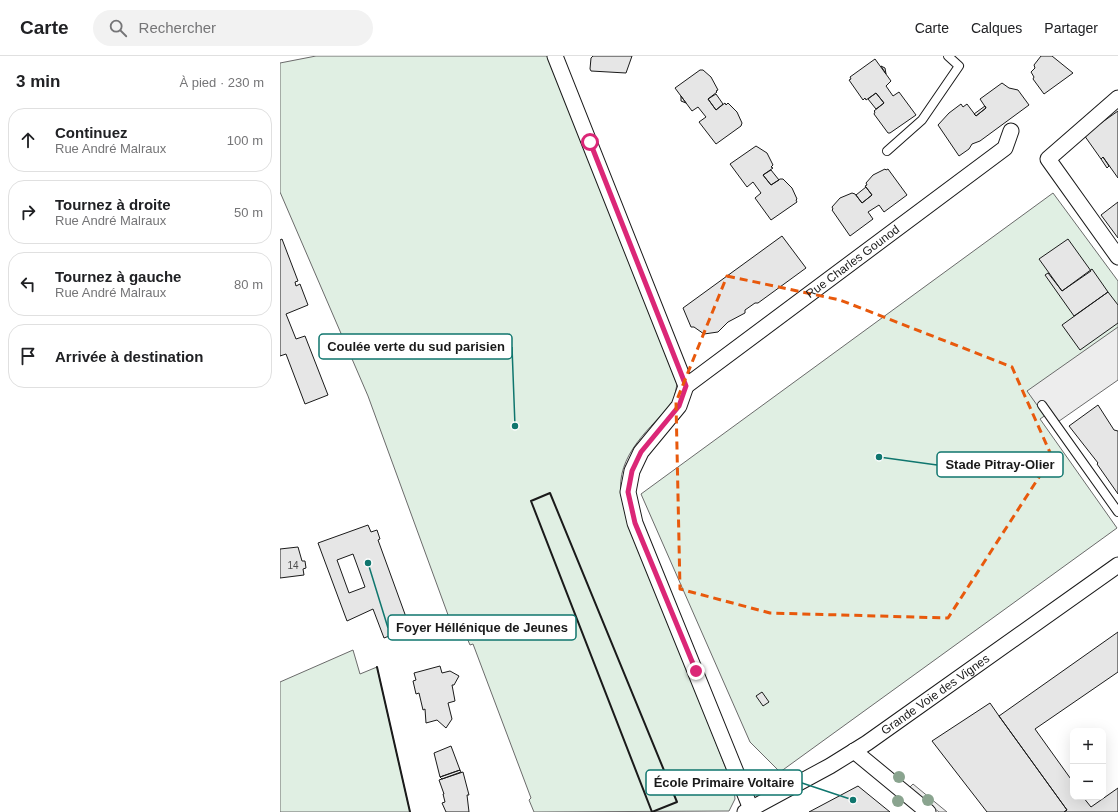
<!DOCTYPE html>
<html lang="fr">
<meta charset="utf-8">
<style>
:root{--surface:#fff;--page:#f2f2f2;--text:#202124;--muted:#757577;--line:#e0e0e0}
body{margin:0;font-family:Arial,sans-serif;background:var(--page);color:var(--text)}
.controls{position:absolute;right:12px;bottom:12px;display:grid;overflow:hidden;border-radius:8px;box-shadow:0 4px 16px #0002}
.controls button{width:36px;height:36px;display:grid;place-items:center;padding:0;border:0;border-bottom:1px solid var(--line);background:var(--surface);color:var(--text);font:20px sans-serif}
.stop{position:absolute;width:12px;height:12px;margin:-9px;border:3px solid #db2777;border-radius:50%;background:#fff}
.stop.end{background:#db2777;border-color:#fff;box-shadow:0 1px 4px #0008}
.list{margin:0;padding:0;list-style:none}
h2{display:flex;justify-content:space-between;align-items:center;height:52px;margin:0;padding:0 16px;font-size:17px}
h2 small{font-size:13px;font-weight:400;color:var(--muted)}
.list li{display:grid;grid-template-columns:26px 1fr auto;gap:12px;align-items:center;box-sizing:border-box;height:64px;margin:0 8px 8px;padding:0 8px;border:1px solid var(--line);border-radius:16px}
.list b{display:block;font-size:15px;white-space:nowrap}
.list p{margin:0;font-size:13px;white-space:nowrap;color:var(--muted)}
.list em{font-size:13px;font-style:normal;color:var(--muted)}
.icon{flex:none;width:22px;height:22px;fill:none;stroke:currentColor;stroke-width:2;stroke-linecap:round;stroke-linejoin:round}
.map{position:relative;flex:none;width:838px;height:756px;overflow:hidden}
header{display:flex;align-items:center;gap:24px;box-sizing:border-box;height:56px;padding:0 20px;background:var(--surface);border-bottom:1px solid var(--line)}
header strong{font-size:19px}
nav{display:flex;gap:22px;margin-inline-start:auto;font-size:14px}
.search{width:280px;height:36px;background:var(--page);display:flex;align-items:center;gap:10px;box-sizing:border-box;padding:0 14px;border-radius:22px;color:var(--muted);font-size:15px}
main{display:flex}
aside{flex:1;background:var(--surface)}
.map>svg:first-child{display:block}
.green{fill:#e0efe3;stroke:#6a6a6a}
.parking{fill:#ededed;stroke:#6a6a6a}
.building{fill:#e6e6e6;stroke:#1a1a1a;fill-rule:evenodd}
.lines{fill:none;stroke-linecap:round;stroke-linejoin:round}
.service-casing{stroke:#1a1a1a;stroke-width:10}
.minor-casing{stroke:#1a1a1a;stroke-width:17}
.service{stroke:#fff;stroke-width:8}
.minor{stroke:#fff;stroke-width:15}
.wall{stroke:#1a1a1a;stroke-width:2}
.tree{fill:#8aa48f}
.route{stroke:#db2777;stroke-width:5}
.marked{fill:none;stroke:#e8590c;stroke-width:3;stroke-dasharray:8 5;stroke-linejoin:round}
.labels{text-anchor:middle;stroke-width:3;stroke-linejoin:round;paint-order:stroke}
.number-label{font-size:10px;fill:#4d4d4d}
.street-label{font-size:12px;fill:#1a1a1a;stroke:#fff}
.leader{fill:none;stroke:#0f766e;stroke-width:1.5}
.callout-dot{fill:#0f766e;stroke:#fff;stroke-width:1.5}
.callout{fill:#fff;stroke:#0f766e;stroke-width:1.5}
.callout-label{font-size:13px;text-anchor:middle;font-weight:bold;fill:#1a1a1a}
</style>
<header>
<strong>Carte</strong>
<div class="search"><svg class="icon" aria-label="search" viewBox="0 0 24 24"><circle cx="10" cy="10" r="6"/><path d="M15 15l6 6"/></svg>Rechercher</div>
<nav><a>Carte</a><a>Calques</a><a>Partager</a></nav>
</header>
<main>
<aside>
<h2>3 min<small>À pied · 230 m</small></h2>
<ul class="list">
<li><svg class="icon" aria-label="ahead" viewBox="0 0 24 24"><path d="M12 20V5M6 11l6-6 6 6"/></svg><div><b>Continuez</b><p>Rue André Malraux</p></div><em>100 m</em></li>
<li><svg class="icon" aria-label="right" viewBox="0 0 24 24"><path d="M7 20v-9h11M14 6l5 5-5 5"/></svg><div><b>Tournez à droite</b><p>Rue André Malraux</p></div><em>50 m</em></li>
<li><svg class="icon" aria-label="left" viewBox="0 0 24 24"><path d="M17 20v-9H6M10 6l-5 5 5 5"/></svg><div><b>Tournez à gauche</b><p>Rue André Malraux</p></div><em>80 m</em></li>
<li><svg class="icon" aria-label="arrive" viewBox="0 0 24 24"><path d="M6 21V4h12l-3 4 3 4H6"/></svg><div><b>Arrivée à destination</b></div></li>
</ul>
</aside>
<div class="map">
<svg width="838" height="756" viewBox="0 0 838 756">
<rect width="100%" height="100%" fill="#fff"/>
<path class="green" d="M36,0H270L397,328L394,343L391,349C365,377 331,405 343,448L454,733L455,743L449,755L254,756L249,744L251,742L193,588L190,589L184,575L175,578L88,340L0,136V7Z
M773,137L838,225V310L760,363L837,472L500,716L470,686L361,438Z
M73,594L80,618L97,611L130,756H0V626Z"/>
<path class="parking" d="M838,271V324L772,370L747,335Z
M633,728L667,756H659L629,732Z"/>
<path class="building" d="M313,0H352L346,17L311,15L310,13L311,2Z
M761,0H772L793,17L764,38L753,23L754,21L751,16L755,12L754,9Z
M595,3L611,25L606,30L613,40L619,36L636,59L610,77H608L594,58L595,56L594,55L604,47L596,37L586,44L585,42L583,44L569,24L571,23L570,21Z
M601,10L605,12L606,18Z
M420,14H423L431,21L438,34L436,35L437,36L428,43L436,54L445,47L446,49L448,47L457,56L462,67L461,70L436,88L419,66L426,61L418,51L412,55L395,32Z
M722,27L729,32L738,34L749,49L700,85L692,88L689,93L679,100L658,69L669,57L681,48L683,51L687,48L696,60L706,52L700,43Z
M596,37L604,47L596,53L588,43Z
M436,38L443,48L436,54L428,43Z
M401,40L406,47L401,45Z
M705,50L706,52L696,60L694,58Z
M838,55V122L823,101L821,103L804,79Z
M476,90L487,97L493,109L491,111L493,112L483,119L491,129L500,123H503L512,132L517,143L516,144L517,146L491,164L475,142L481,137L473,126L467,131L450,108Z
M823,101L829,110L827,112L821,103Z
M605,113L606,114L608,113L627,139L604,156L599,149L588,156L593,163L570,180L552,154L553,153L552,151L560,142L572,137L575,138L582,147L592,139L585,130L587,129L586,127L593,119Z
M491,114L499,124L491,129L483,119Z
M586,131L592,139L582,147L576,139Z
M838,146V182L821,159Z
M502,180L526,212L478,247H475L465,254V257L448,266L438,276L424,278L414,271H411L403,252Z
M2,183L18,225L15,226L16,230L20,228L28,249L6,258L16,283L25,280L48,339L25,348L6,298L0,300V184Z
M788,183L811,215L782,235L759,203Z
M812,213L828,236L794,260L765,219L768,217L782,235Z
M828,236L838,249V267L800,294L782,269Z
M818,349L834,374L838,375V438L817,408L818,407L789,370Z
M88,469L91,476L97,474L100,483L98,484L130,572L104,582L93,553L67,565L38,487ZM73,498L85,531L69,537L57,504Z
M18,491L22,505H25L26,512L23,513L24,519L0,522V493Z
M838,576V616L755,673L793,726V741H803L811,751L838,732V756H784L787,754L719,660Z
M160,610L162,617L170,615L179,620L174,629H172L175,645L168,647L172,663L166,672L157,664L146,667L145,653L143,654L139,637L136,638L133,625L136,624L134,617Z
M482,636L489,646L483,650L476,640Z
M710,647L719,660L787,754L784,756H707L652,685Z
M171,690L180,714L160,721L154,697Z
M180,714L181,716L162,723L160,721Z
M183,716L189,739H187L189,756H166L162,747L165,746L163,738H164L159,724Z
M578,730L610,756H529Z"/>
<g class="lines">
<g class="service-casing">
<path id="service" d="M607,95L642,64L679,10L668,0
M762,349L838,456"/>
</g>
<g class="minor-casing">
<g id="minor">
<path d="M275,0L406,330L399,350L361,396L352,415L348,436L355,467L471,753"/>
<path d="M838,42L768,103L838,201"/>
<path id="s1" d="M406,330L725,92L731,75"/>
<path d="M574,695L648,756"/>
<path id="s2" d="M465,756L550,710L587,687L838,509"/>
</g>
</g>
<use href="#service" class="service"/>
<use href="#minor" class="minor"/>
<path class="wall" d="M270,437L397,746L372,756L251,445Z
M97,611L130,756"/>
</g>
<g class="tree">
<circle cx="619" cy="721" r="6"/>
<circle cx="648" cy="744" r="6"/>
<circle cx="618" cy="745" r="6"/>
</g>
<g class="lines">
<path class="route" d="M310,86L406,330L399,350L361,396L352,415L348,436L355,467L416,615"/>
</g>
<path class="marked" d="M447,220L560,244L732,311L772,401L668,562L490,557L400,533L396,346Z"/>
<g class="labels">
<g class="number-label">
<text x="13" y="513">14</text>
</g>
<g class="street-label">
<text dy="4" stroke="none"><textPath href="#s1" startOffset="208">Rue Charles Gounod</textPath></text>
<text dy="4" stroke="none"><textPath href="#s2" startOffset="224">Grande Voie des Vignes</textPath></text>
</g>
</g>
<path class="leader" d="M235 370L232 291M599 401L657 409M88 507L108 572M573 744L522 727"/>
<g class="callout-dot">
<circle cx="235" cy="370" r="4"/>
<circle cx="599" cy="401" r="4"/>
<circle cx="88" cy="507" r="4"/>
<circle cx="573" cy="744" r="4"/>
</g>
<g class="callout">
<rect x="39" y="278" width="193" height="25" rx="4"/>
<rect x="657" y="396" width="126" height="25" rx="4"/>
<rect x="108" y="559" width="188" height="25" rx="4"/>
<rect x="366" y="714" width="156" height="25" rx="4"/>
</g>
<g class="callout-label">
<text x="136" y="295">Coulée verte du sud parisien</text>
<text x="720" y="413">Stade Pitray-Olier</text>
<text x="202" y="576">Foyer Héllénique de Jeunes</text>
<text x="444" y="731">École Primaire Voltaire</text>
</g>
</svg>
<div class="controls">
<button>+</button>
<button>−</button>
</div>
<div class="stop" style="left:310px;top:86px"></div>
<div class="stop end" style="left:416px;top:615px"></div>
</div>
</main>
